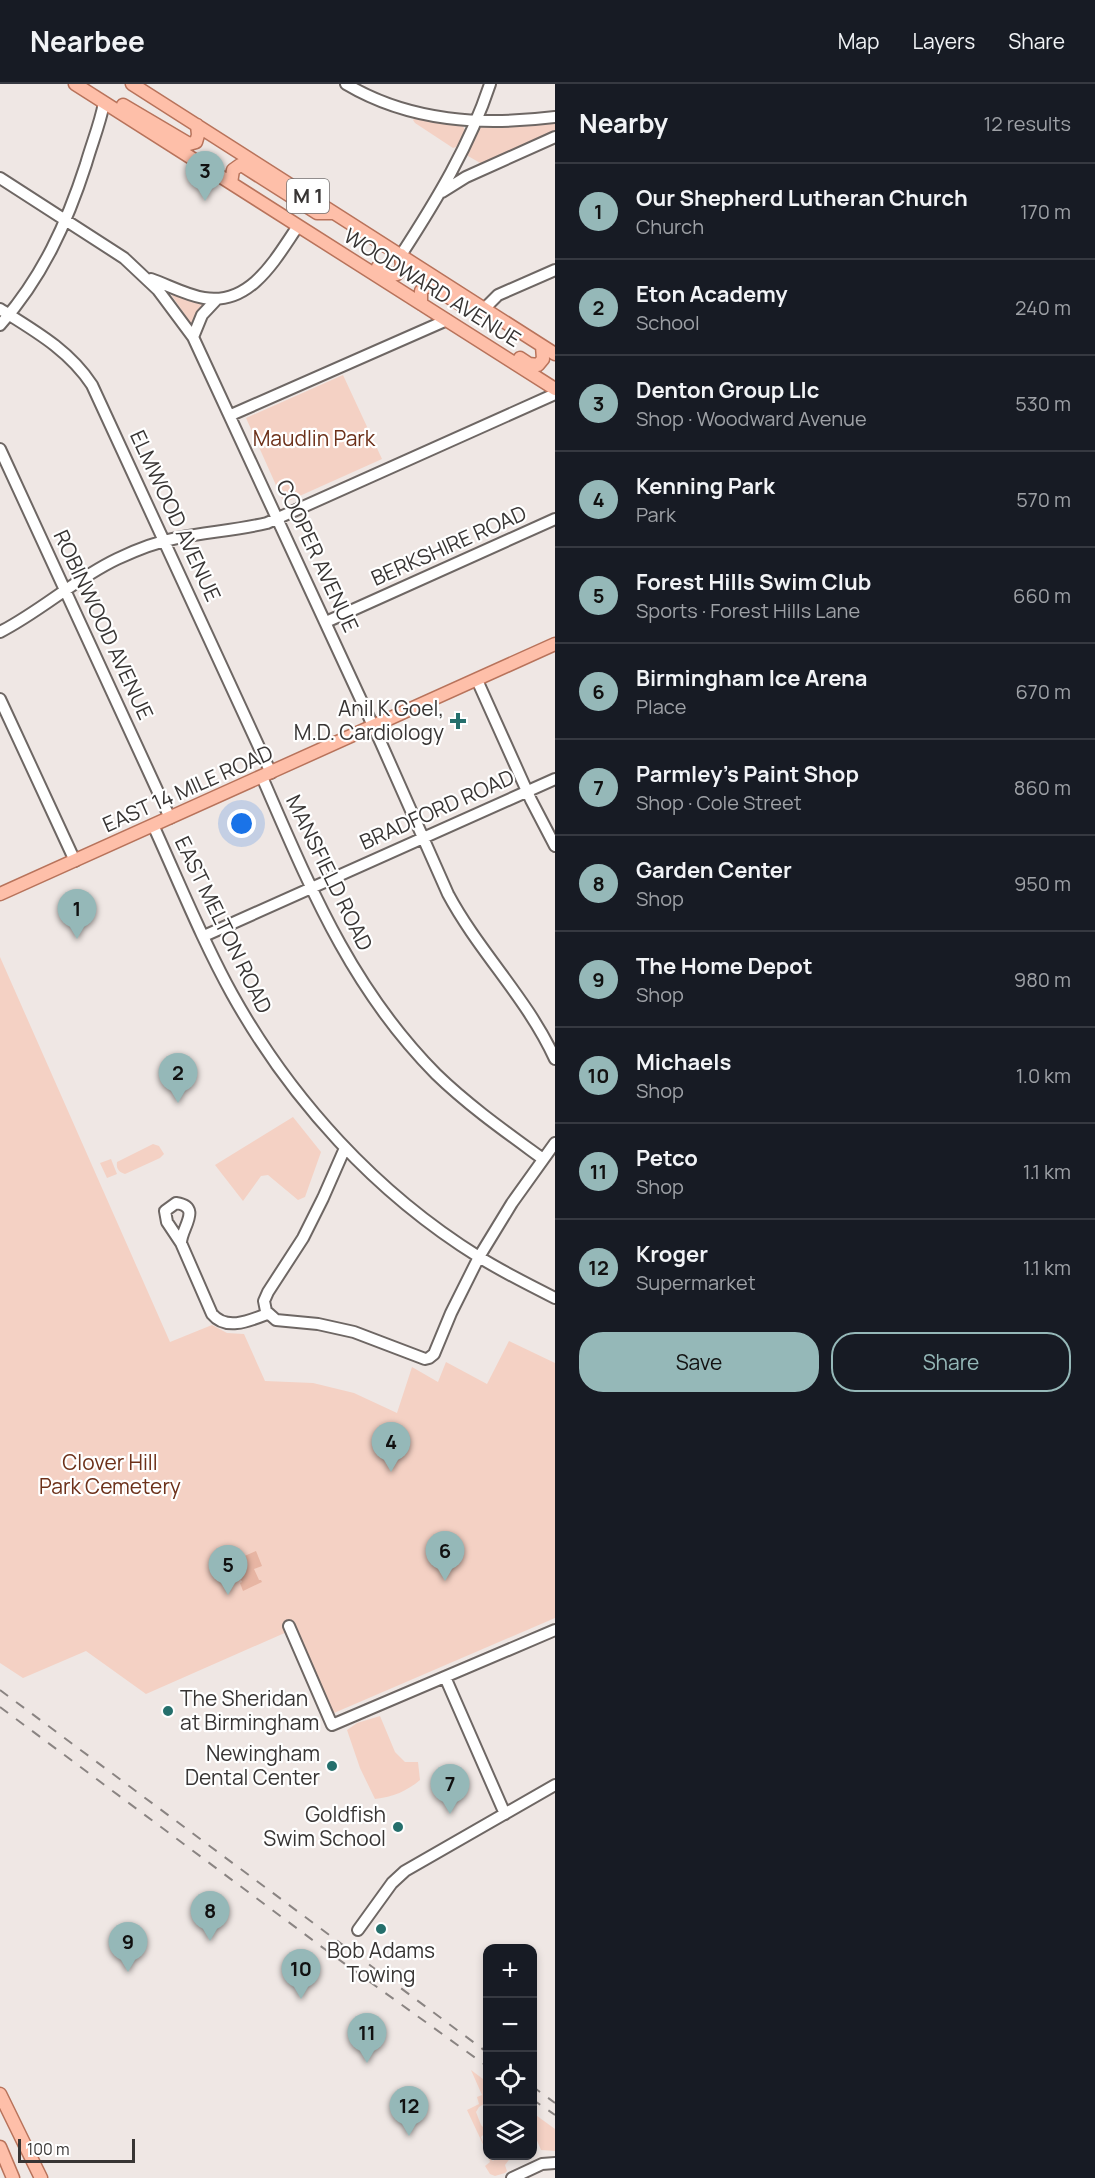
<!DOCTYPE html>
<meta charset="utf-8">
<style>
:root{--surface:#171b24;--page:#20242c;--text:#f1f3f6;--muted:#9ea1a6;--line:#363941;--accent:#95b8b8}
body{margin:0;font-family:Manrope,sans-serif;background:var(--page);color:var(--text)}
.controls{position:absolute;right:18px;bottom:18px;display:grid;overflow:hidden;border-radius:12px;box-shadow:0 3px 9px #0003}
.controls button{width:54px;height:54px;display:grid;place-items:center;padding:0;border:0;border-bottom:2px solid var(--line);background:var(--surface);color:var(--text);font:30px sans-serif}
.scale{position:absolute;left:18px;bottom:15px;width:117px;box-sizing:border-box;padding-left:6px;border:3px solid #383534;border-top:0;font-size:16px;line-height:21px;white-space:nowrap;color:#383534;-webkit-text-stroke:4px #fff;paint-order:stroke}
.you{position:absolute;left:242px;top:740px;width:21px;height:21px;margin:-15px;border:4px solid #fff;border-radius:50%;background:#1a73e8;box-shadow:0 0 0 9px #1a73e833}
.badge{display:grid;place-items:center;width:39px;height:39px;border-radius:50%;background:var(--accent);color:#111;font-size:20px;font-weight:700}
.pin{position:absolute;translate:-50% -50px;filter:drop-shadow(0 2px 3px #0008)}
.pin::after{content:'';position:absolute;top:32px;width:21px;height:18px;background:inherit;clip-path:polygon(0 0,100% 0,50% 100%)}
.list{margin:0;padding:0;list-style:none}
h2{display:flex;justify-content:space-between;align-items:center;height:78px;margin:0;padding:0 24px;font-size:26px}
h2 small{font-size:20px;font-weight:400;color:var(--muted)}
.list li{display:grid;grid-template-columns:39px 1fr auto;gap:18px;align-items:center;box-sizing:border-box;height:96px;padding:0 24px;border-top:2px solid var(--line)}
.list b{display:block;font-size:22px;white-space:nowrap}
.list p{margin:0;font-size:20px;white-space:nowrap;color:var(--muted)}
.list em{font-size:20px;font-style:normal;color:var(--muted)}
.actions{display:flex;gap:12px;padding:18px 24px}
.actions a{flex:1;padding:14px 0;border:2px solid var(--accent);border-radius:24px;text-align:center;font-size:21px;color:var(--accent)}
.actions .main{background:var(--accent);color:#111}
.icon{flex:none;width:33px;height:33px;fill:none;stroke:currentColor;stroke-width:2;stroke-linecap:round;stroke-linejoin:round}
.map{position:relative;flex:none;width:555px;height:2094px;overflow:hidden}
header{display:flex;align-items:center;gap:36px;box-sizing:border-box;height:84px;padding:0 30px;background:var(--surface);border-bottom:2px solid var(--line)}
header strong{font-size:28px}
nav{display:flex;gap:33px;margin-inline-start:auto;font-size:21px}
main{display:flex}
aside{flex:1;background:var(--surface)}
.map>svg:first-child{display:block}
.green{fill:#f4d1c4}
.water{fill:#e7b5a3}
.lines{fill:none;stroke-linecap:round;stroke-linejoin:round}
.minor-casing{stroke:#6e6764;stroke-width:14}
.major-casing{stroke:#b8735b;stroke-width:15}
.minor{stroke:#fff;stroke-width:10}
.major{stroke:#febfa9;stroke-width:12}
.rail{stroke:#8a8482;stroke-width:2;stroke-dasharray:10 10;stroke-linecap:butt}
.poi-dot{fill:#256f6c;stroke:#fff;stroke-width:2}
.labels{text-anchor:middle;stroke-width:4.5;stroke-linejoin:round;paint-order:stroke}
.shield{fill:#fff;stroke:#747271;stroke-width:1.5}
.shield-label{font-size:20px;font-weight:bold;fill:#383534}
.street-label{font-size:21px;fill:#383534;stroke:#fff}
.park-label{font-size:21px;fill:#6d311a;stroke:#fff}
.poi-label{font-size:21px;fill:#383534;stroke:#fff;text-anchor:end}
</style>
<header>
<strong>Nearbee</strong>
<nav><a>Map</a><a>Layers</a><a>Share</a></nav>
</header>
<main>
<div class="map">
<svg width="555" height="2094" viewBox="0 0 555 2094">
<rect width="100%" height="100%" fill="#efe7e4"/>
<path class="green" d="M415,34L463,42L466,48L459,62L453,64L415,39L413,36Z
M555,38V48L482,80L468,72V66L480,43L512,42Z
M168,206L206,219L194,240H191Z
M343,291L382,375L284,419L246,334Z
M0,873L170,1258L212,1241L227,1249L244,1250L265,1297L313,1299L354,1309L397,1329L412,1283L438,1298L446,1278L487,1300L509,1257L555,1279V1534L334,1629L296,1544L146,1610L86,1567L23,1594L0,1579Z
M293,1033L321,1068L305,1113L298,1116L268,1091L261,1092L243,1117L215,1081Z
M153,1060L159,1062L164,1070L160,1074L125,1090C119,1088 116,1085 117,1078Z
M111,1075L117,1090L107,1094L100,1079Z
M380,1632L395,1668L405,1678H418L420,1696C407,1707 393,1713 375,1715L360,1684L347,1646L357,1639Z
M471,1986L487,1998V2018L479,2023L476,2028L481,2041L487,2047V2058L484,2050L481,2053L488,2071L467,2026L479,2020L477,2013L482,2011Z
M533,2029L555,2045V2067L541,2066L533,2047L535,2040L533,2038Z
M488,2072L493,2077L495,2075L494,2072H512L505,2081L507,2087L505,2089L495,2092L490,2090L485,2082L490,2078Z"/>
<path class="water" d="M256,1467L262,1482L254,1485L259,1496H261L262,1498L243,1507L240,1499L242,1498L233,1477Z"/>
<g class="lines">
<g class="minor-casing">
<path id="minor" d="M346,0C410,38 483,42 555,33
M0,94L124,174L158,206L193,253L381,659L448,810C479,868 527,914 555,975
M442,108L466,93L555,53
M401,171C436,117 470,61 490,0
M151,195C168,201 186,211 204,214C251,222 276,174 298,142
M0,225C35,247 69,266 92,301L271,689
M484,225L498,211L555,186
M0,241C42,194 67,139 86,80C92,59 100,40 104,19
M193,253L202,231L217,215
M231,331L447,236
M0,365L170,734
M326,538L555,435
M0,548C41,527 75,495 117,475C136,466 156,458 177,454C207,448 238,446 267,439L555,310
M477,596L531,716L555,762
M0,615L75,777
M262,693C310,803 350,903 436,990C469,1022 506,1048 543,1075
M153,741C179,798 202,856 232,910C291,1016 376,1109 479,1173C503,1188 529,1201 555,1214
M204,852L555,695
M345,1064L323,1114L303,1154L268,1208L264,1217L266,1227L276,1236L318,1240L354,1248L425,1275L429,1274L434,1270L451,1229L479,1173L512,1119L555,1059
M181,1159L167,1138L165,1127L176,1119C203,1123 181,1144 181,1159L212,1230C226,1247 249,1237 267,1230
M289,1542L332,1641L555,1546
M445,1593L505,1730
M358,1846L392,1799L405,1787L555,1701
M512,2094L542,2080L555,2079"/>
</g>
<g class="major-casing">
<path id="major" d="M75,0L555,305
M132,0L555,270
M123,21L189,60L196,58L198,51L197,41
M231,99L233,86L240,81L243,82L317,129H333
M378,183L391,191L397,190L402,184L401,171
M421,220V207L425,203L430,202L462,221L480,224
M520,274L529,280L538,281L543,275L542,262
M0,810L555,560
M0,2010L41,2094
M0,2063L13,2094"/>
</g>
<use href="#minor" class="minor"/>
<use href="#major" class="major"/>
<path class="rail" d="M0,1606L488,1969
M0,1623L334,1872L488,1983
M532,2002L555,2019
M532,2015L555,2031"/>
</g>
<g class="poi-dot">
<path d="M455 628h6v6h6v6h-6v6h-6v-6h-6v-6h6z"/>
<circle cx="168" cy="1627" r="6"/>
<circle cx="332" cy="1682" r="6"/>
<circle cx="398" cy="1743" r="6"/>
<circle cx="381" cy="1845" r="6"/>
</g>
<g class="labels">
<rect class="shield" x="287" y="95" width="42" height="34" rx="4.5"/>
<g class="shield-label">
<text x="308" y="119">M 1</text>
</g>
<g class="street-label">
<text transform="translate(432 204) rotate(32)" y="7">WOODWARD AVENUE</text>
<text transform="translate(175 432) rotate(65)" y="7">ELMWOOD AVENUE</text>
<text transform="translate(449 462) rotate(-24)" y="7">BERKSHIRE ROAD</text>
<text transform="translate(317 472) rotate(65)" y="7">COOPER AVENUE</text>
<text transform="translate(103 541) rotate(65)" y="7">ROBINWOOD AVENUE</text>
<text transform="translate(188 705) rotate(-24)" y="7">EAST 14 MILE ROAD</text>
<text transform="translate(437 726) rotate(-24)" y="7">BRADFORD ROAD</text>
<text transform="translate(329 789) rotate(64)" y="7">MANSFIELD ROAD</text>
<text transform="translate(223 841) rotate(64)" y="7">EAST MELTON ROAD</text>
</g>
<g class="park-label">
<text x="314" y="362">Maudlin Park</text>
<text x="110" y="1386">Clover Hill<tspan x="110" dy="24">Park Cemetery</tspan></text>
</g>
<g class="poi-label">
<text x="444" y="632">Anil K Goel,<tspan x="444" dy="24">M.D. Cardiology</tspan></text>
<text x="180" y="1622" text-anchor="start">The Sheridan<tspan x="180" dy="24">at Birmingham</tspan></text>
<text x="320" y="1677">Newingham<tspan x="320" dy="24">Dental Center</tspan></text>
<text x="386" y="1738">Goldfish<tspan x="386" dy="24">Swim School</tspan></text>
<text x="381" y="1874" text-anchor="middle">Bob Adams<tspan x="381" dy="24">Towing</tspan></text>
</g>
</g>
</svg>
<div class="controls">
<button>+</button>
<button>−</button>
<button><svg class="icon" aria-label="locate" viewBox="0 0 24 24"><circle cx="12" cy="12" r="6"/><path d="M12 2v4M12 18v4M2 12h4M18 12h4"/></svg></button>
<button><svg class="icon" aria-label="layers" viewBox="0 0 24 24"><path d="M12 4l9 5-9 5-9-5zM3 14l9 5 9-5"/></svg></button>
</div>
<div class="scale">100 m</div>
<div class="you"></div>
<div class="pin badge" style="left:77px;top:855px">1</div>
<div class="pin badge" style="left:178px;top:1019px">2</div>
<div class="pin badge" style="left:205px;top:117px">3</div>
<div class="pin badge" style="left:391px;top:1388px">4</div>
<div class="pin badge" style="left:228px;top:1511px">5</div>
<div class="pin badge" style="left:445px;top:1497px">6</div>
<div class="pin badge" style="left:450px;top:1730px">7</div>
<div class="pin badge" style="left:210px;top:1857px">8</div>
<div class="pin badge" style="left:128px;top:1888px">9</div>
<div class="pin badge" style="left:301px;top:1915px">10</div>
<div class="pin badge" style="left:367px;top:1979px">11</div>
<div class="pin badge" style="left:409px;top:2052px">12</div>
</div>
<aside>
<h2>Nearby<small>12 results</small></h2>
<ul class="list">
<li><span class="badge">1</span><div><b>Our Shepherd Lutheran Church</b><p>Church</p></div><em>170 m</em></li>
<li><span class="badge">2</span><div><b>Eton Academy</b><p>School</p></div><em>240 m</em></li>
<li><span class="badge">3</span><div><b>Denton Group Llc</b><p>Shop · Woodward Avenue</p></div><em>530 m</em></li>
<li><span class="badge">4</span><div><b>Kenning Park</b><p>Park</p></div><em>570 m</em></li>
<li><span class="badge">5</span><div><b>Forest Hills Swim Club</b><p>Sports · Forest Hills Lane</p></div><em>660 m</em></li>
<li><span class="badge">6</span><div><b>Birmingham Ice Arena</b><p>Place</p></div><em>670 m</em></li>
<li><span class="badge">7</span><div><b>Parmley's Paint Shop</b><p>Shop · Cole Street</p></div><em>860 m</em></li>
<li><span class="badge">8</span><div><b>Garden Center</b><p>Shop</p></div><em>950 m</em></li>
<li><span class="badge">9</span><div><b>The Home Depot</b><p>Shop</p></div><em>980 m</em></li>
<li><span class="badge">10</span><div><b>Michaels</b><p>Shop</p></div><em>1.0 km</em></li>
<li><span class="badge">11</span><div><b>Petco</b><p>Shop</p></div><em>1.1 km</em></li>
<li><span class="badge">12</span><div><b>Kroger</b><p>Supermarket</p></div><em>1.1 km</em></li>
</ul>
<div class="actions"><a class="main">Save</a><a>Share</a></div>
</aside>
</main>
